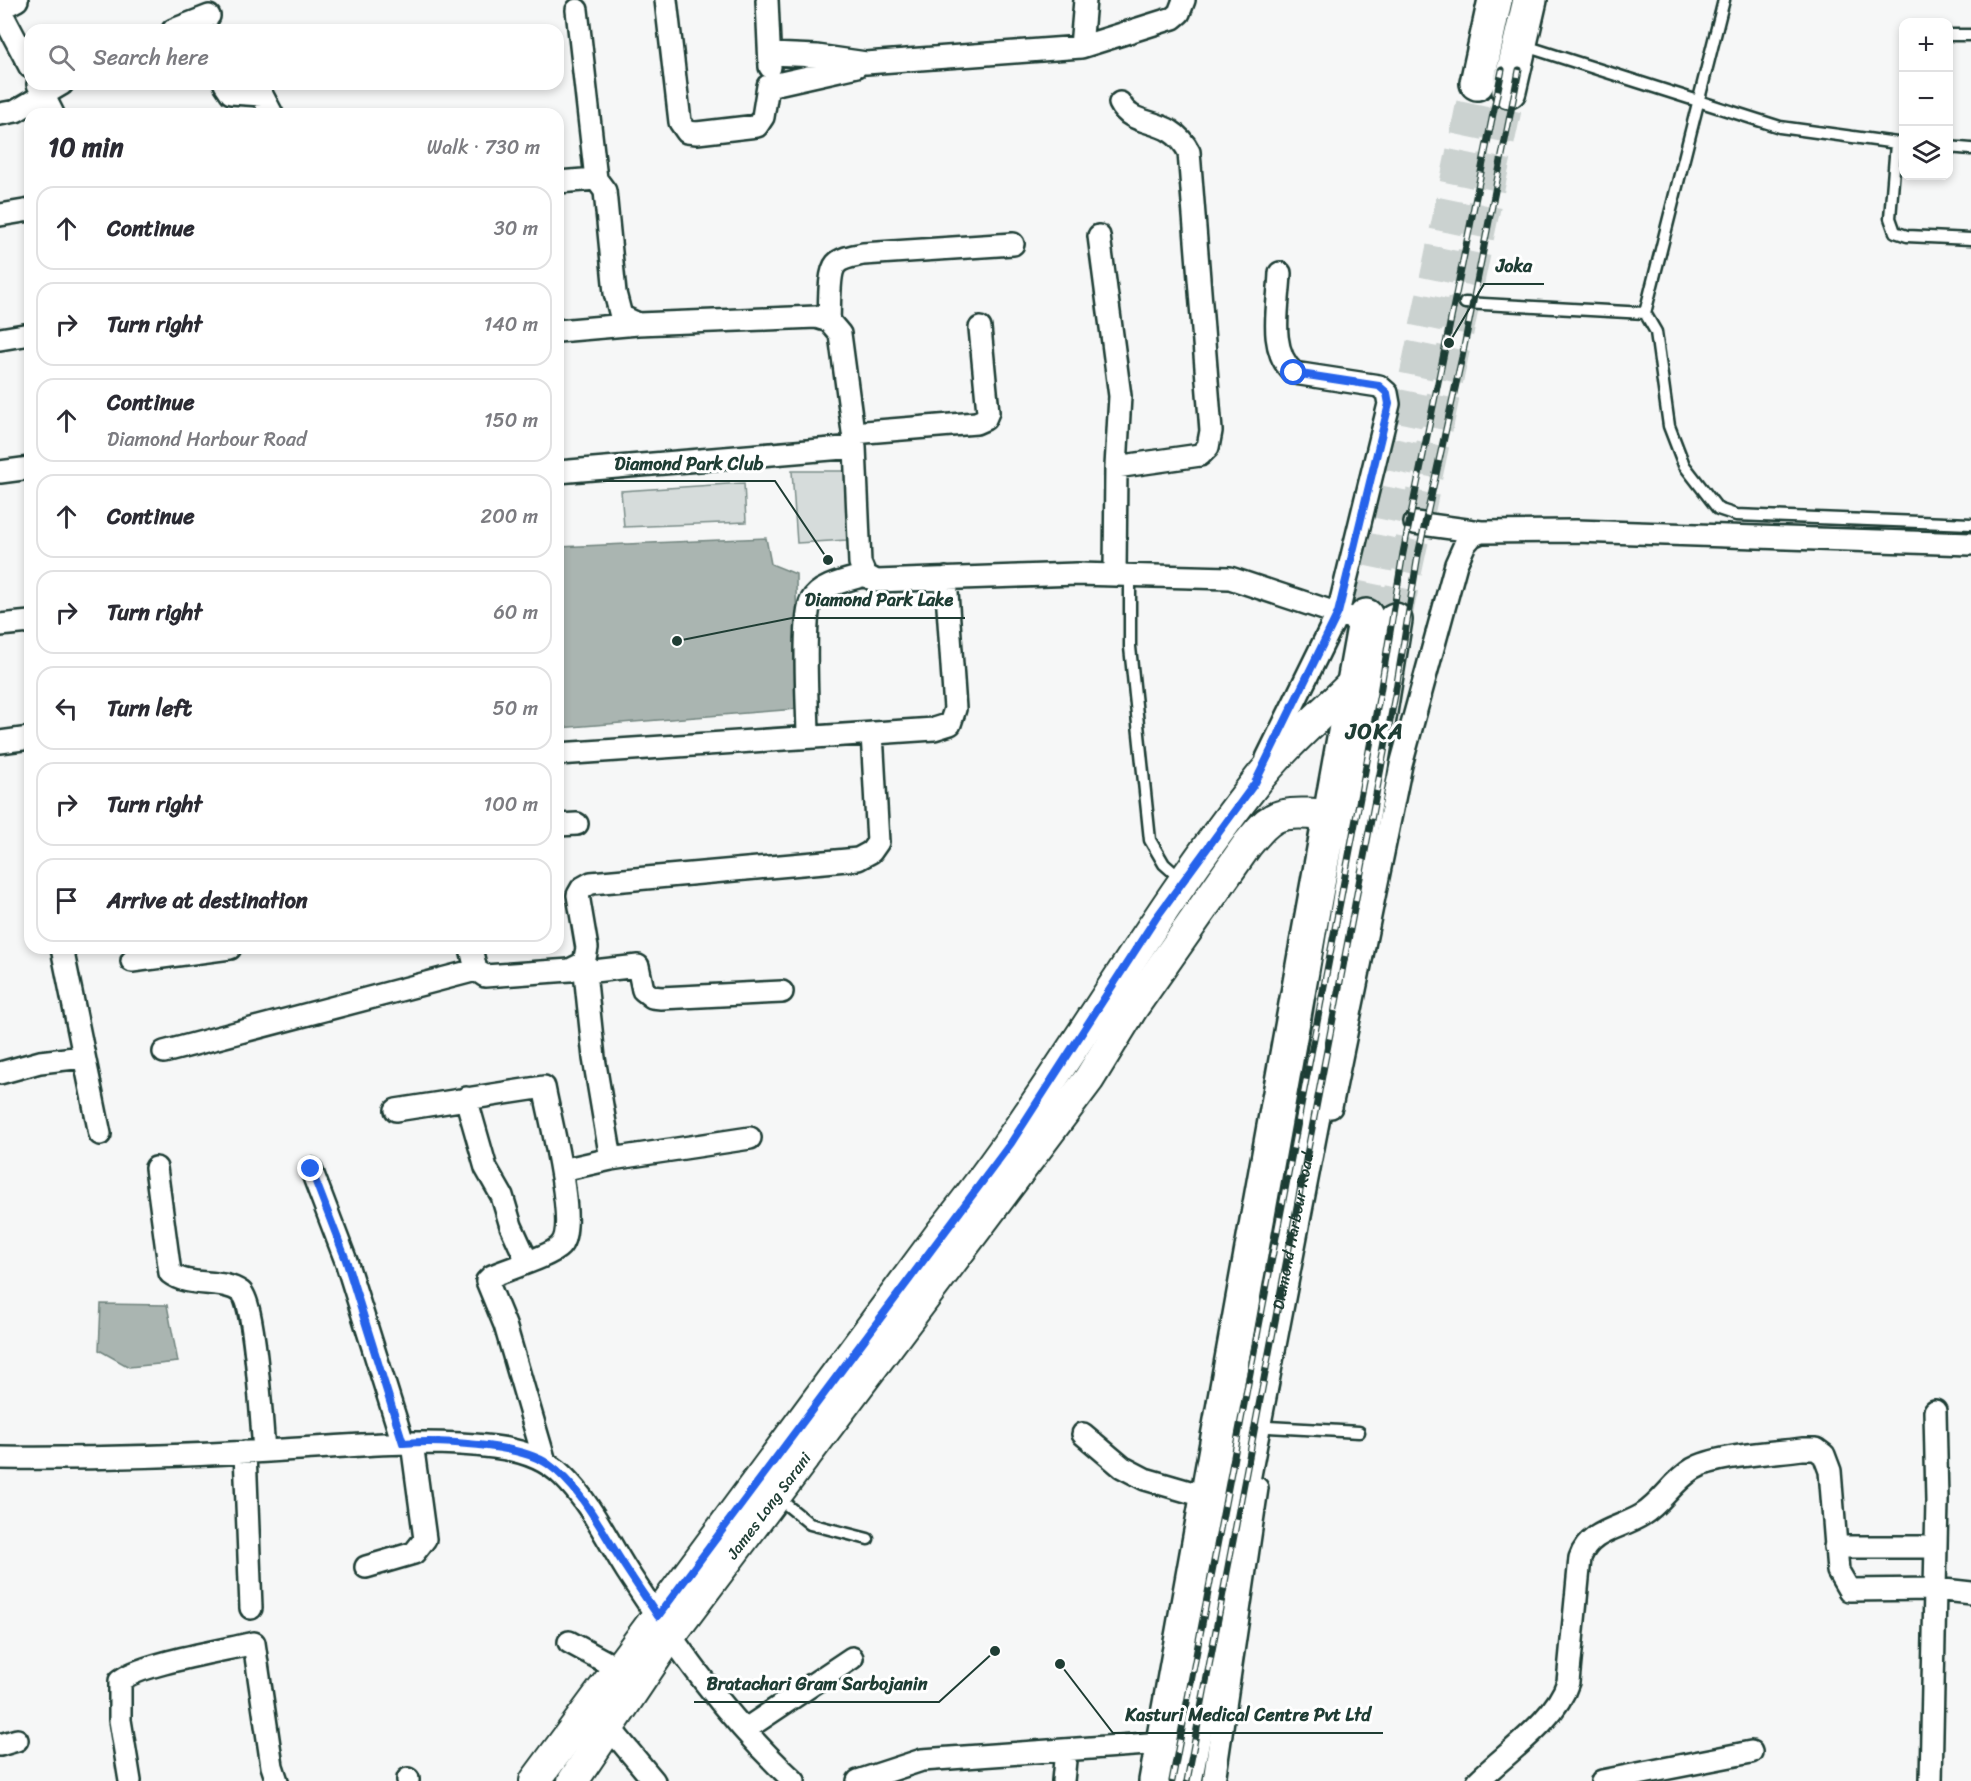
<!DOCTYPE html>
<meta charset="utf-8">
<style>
:root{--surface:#fff;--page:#f7f7f7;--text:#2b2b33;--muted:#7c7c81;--line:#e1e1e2}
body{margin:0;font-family:Sriracha,sans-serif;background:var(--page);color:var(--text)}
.controls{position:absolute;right:18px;top:18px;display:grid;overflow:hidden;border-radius:12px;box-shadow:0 3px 9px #0003}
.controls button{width:54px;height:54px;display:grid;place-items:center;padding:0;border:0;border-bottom:2px solid var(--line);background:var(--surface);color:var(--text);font:30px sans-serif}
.stop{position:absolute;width:18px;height:18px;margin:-14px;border:4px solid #2563eb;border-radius:50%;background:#fff}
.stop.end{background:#2563eb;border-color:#fff;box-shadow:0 2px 6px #0008}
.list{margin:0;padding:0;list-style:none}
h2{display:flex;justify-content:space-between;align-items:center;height:78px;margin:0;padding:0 24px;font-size:26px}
h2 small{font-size:20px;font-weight:400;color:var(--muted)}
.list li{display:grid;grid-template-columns:39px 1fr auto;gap:18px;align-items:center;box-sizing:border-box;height:84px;margin:0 12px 12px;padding:0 12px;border:2px solid var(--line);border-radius:18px}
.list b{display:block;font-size:22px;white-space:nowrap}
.list p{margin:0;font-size:20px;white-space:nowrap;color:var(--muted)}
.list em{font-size:20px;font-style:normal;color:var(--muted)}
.icon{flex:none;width:33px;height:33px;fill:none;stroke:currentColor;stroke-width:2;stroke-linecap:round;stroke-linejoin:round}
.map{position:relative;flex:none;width:1971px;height:1781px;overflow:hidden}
.search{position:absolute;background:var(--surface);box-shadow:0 3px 9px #0003;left:24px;top:24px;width:540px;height:66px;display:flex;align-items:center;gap:15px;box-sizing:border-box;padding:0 21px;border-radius:18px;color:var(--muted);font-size:22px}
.panel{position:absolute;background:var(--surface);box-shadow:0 3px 9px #0003;left:24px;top:108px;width:540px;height:846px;border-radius:18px}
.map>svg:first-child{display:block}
.green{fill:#d6dcdb;stroke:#7a8c88;stroke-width:1.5}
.water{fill:#aab5b1;stroke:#72857f;stroke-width:1.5}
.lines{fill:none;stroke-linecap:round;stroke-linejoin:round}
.trunk-tunnel{stroke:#cbd2d0;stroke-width:33;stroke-dasharray:33 16;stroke-linecap:butt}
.service-casing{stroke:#1f3d34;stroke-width:15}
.minor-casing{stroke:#1f3d34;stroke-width:26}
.secondary-casing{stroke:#1f3d34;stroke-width:34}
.trunk-casing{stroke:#1f3d34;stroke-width:38}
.service{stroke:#fff;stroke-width:10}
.minor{stroke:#fff;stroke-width:21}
.secondary{stroke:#fff;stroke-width:30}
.trunk{stroke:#fff;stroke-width:33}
.rail-casing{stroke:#1f3d34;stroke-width:7}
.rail{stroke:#fff;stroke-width:4.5;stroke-dasharray:14;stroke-linecap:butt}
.route{stroke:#2563eb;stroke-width:8}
.labels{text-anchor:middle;stroke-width:6;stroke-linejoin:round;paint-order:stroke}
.street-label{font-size:16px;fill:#1f3d34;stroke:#fff}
.district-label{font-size:22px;font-weight:bold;letter-spacing:1.5px;fill:#1f3d34;stroke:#fff}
.leader{fill:none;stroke:#1f3d34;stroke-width:2}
.callout-dot{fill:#1f3d34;stroke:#fff;stroke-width:2}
.callout-label{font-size:18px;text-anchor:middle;font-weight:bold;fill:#1f3d34;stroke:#fff;stroke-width:6;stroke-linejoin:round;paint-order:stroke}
</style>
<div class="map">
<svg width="1971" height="1781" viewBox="0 0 1971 1781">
<rect width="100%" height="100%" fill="#f6f7f7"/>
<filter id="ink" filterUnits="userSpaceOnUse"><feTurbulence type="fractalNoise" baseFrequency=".0167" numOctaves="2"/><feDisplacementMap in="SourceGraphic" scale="12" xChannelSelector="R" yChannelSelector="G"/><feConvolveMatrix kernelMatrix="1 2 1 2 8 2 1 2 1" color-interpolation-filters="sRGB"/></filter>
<g filter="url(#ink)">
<path class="green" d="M792,471H848L847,540L797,543Z
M744,483L746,522L624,527L621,491Z"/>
<path class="water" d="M766,538L771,564L796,574L797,709L559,728L558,547Z
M101,1304L167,1305L178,1362L129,1367L99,1350Z"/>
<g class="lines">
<path class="trunk-tunnel" d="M1366,616L1477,83
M1395,620L1509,91"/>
<g class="service-casing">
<path id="service" d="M1724,0L1645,313L1656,332L1669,426L1684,465L1718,509L1736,515L1971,524
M1948,35H1971
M1522,45L1780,127L1904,144
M1896,144L1890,218L1895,232L1907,236L1971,239
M1948,147L1971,149
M1465,303L1645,313
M1130,575V647L1150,840L1164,864L1182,880
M1268,1427L1359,1432
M777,1497L810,1524L868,1539"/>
</g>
<g class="minor-casing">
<path id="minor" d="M666,0L680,122L687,132L697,133L757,126L763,117L768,86L857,66
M767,0L770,67
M0,9L17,0
M0,10L30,67
M577,10L596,179
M173,30L209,16
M1081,47L1085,0
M771,54L817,56L866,63L1081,47L1173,18L1179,13L1184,0
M38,84L53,114
M225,84L231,93L262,95L272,114
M0,114L16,111L62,84
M558,182L596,179L605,191L615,293L621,316L638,324L816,317L829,321L840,334L855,447
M0,215L30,210
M1099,236L1120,396L1116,467L1115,574
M829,321C830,308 828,273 836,264C842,257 855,256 863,254L1013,244
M558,331L638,324
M0,339L30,334
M853,433L976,423L985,419L988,412L980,328
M1116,467L1200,455L1208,447L1211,431L1189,152C1170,114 1133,130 1120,103
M0,472L30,468
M558,472L855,447L860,563L865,575L876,581L1077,574L1230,578L1375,626
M1415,523L1481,532
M0,625L30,622
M808,737C808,711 802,620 811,601C819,585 849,580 865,575
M0,742L30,738
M558,754L934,729L950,724L955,709L946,578
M1267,758L1338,613L1389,404L1387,393L1379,386L1294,373C1267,350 1279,305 1280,273
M558,825L577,824
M62,948L100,1134
M471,948L476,970L485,976L570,970L584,963L587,948L578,895L582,888L591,883L858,859L871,852L878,842L872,733
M132,961L230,948
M584,963L594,1058L611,1159
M585,972L638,966L643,990L652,997L661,998L782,992
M164,1052L476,970
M0,1073L40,1062L83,1057
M466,1098L486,1168L502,1196L511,1226L527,1261
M1331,1107L1401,765L1456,564L1465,544L1472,536L1481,532L1576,531L1971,544
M396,1110L544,1087C549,1115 579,1227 560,1246C551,1256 508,1269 492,1276L487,1281L505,1325L545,1462
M156,1168L170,1273C189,1288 221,1278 241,1292C255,1303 262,1427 264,1451
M311,1169L346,1261L403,1443
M562,1170L611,1159L750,1138
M1935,1411L1937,1501L1935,1589L1971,1593
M1083,1434L1122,1467L1145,1479L1207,1497
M245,1452L251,1608
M0,1458C94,1459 189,1456 283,1450C353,1446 424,1438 494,1447C519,1450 545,1458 563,1476C590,1502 607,1540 627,1571C675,1645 729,1721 794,1781
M1835,1547H1935
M366,1567L414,1553L425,1539L412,1443
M569,1642L617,1668
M609,1727L654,1781
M746,1729L852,1658
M0,1745L17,1740
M130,1781L120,1720V1681C138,1664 226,1650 254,1643L272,1766L277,1781
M408,1781V1779
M858,1781L922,1760L1162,1743
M1063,1781L1066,1750
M1214,1781L1257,1488
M1478,1781C1507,1752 1556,1720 1568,1682L1580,1558C1590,1530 1619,1529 1642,1515C1662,1503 1673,1481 1693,1469C1716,1455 1774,1453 1802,1449H1816L1824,1455L1830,1471L1838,1571L1849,1590L1935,1589L1931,1781
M1602,1781L1751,1752"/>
</g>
<g class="secondary-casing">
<g id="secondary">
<path d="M535,1781L940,1234C1055,1091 1141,929 1254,785C1282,748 1319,717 1352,684L1367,682"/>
<path id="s1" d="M573,1781L671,1635L1089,1079L1132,1009L1247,845C1255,836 1262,825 1273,819C1290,808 1333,816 1353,819"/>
</g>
</g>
<g class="trunk-casing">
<path id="trunk" d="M1477,83L1495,0
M1509,91L1530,0
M1156,1781L1366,616
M1185,1781L1319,1085L1395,620"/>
</g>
<use href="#service" class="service"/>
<use href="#minor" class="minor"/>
<use href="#secondary" class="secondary"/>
<use href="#trunk" class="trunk"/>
<g class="rail-casing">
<g id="rail">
<path d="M1172,1781L1380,693L1403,553L1502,70"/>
<path id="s2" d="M1187,1781L1395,695L1418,555L1462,357L1519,70"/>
</g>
</g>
<use href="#rail" class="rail"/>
</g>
</g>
<g class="lines" filter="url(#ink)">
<path class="route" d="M311,1169L346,1260L403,1443C438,1440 519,1444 548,1464C579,1486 597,1522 617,1554C630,1575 644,1595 658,1616L1011,1143L1156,918L1255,783L1338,613L1389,404L1387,393L1379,386L1294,373"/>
</g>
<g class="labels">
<g class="street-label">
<text dy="6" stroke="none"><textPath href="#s2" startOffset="560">Diamond Harbour Road</textPath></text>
<text dy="6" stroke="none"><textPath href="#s1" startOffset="338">James Long Sarani</textPath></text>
</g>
<g class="district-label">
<text x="1375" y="739">JOKA</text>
</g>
</g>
<path class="leader" d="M1449 343L1484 284H1544M828 560L775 481H603M677 641L792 618H965M995 1651L939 1702H694M1060 1664L1113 1733H1383"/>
<g class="callout-dot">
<circle cx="1449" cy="343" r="6"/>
<circle cx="828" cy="560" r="6"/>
<circle cx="677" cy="641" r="6"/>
<circle cx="995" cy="1651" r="6"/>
<circle cx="1060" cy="1664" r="6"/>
</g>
<g class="callout-label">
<text x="1514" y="272">Joka</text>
<text x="689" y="470">Diamond Park Club</text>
<text x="879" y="606">Diamond Park Lake</text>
<text x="817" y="1690">Bratachari Gram Sarbojanin</text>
<text x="1248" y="1721">Kasturi Medical Centre Pvt Ltd</text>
</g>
</svg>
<div class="controls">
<button>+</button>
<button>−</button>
<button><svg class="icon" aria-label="layers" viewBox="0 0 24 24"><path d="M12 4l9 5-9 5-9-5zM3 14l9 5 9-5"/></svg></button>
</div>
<div class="stop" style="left:1294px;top:373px"></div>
<div class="stop end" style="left:311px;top:1169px"></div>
<div class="search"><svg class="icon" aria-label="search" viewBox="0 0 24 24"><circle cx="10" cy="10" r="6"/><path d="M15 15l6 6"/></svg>Search here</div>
<section class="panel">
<h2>10 min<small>Walk · 730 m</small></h2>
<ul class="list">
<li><svg class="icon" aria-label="ahead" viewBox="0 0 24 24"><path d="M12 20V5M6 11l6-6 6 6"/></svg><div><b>Continue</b></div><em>30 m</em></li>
<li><svg class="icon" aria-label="right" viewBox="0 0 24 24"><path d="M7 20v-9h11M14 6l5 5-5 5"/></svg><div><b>Turn right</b></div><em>140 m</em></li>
<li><svg class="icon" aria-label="ahead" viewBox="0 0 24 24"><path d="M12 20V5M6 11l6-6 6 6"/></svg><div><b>Continue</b><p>Diamond Harbour Road</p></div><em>150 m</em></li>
<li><svg class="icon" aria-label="ahead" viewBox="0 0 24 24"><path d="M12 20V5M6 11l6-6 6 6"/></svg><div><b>Continue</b></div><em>200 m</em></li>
<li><svg class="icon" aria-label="right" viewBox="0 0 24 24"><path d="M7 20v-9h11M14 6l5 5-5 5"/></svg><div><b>Turn right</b></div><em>60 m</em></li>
<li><svg class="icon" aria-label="left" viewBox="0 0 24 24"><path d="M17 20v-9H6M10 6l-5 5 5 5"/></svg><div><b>Turn left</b></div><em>50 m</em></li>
<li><svg class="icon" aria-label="right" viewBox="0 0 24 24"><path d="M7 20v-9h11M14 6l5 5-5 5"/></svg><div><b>Turn right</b></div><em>100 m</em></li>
<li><svg class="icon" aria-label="arrive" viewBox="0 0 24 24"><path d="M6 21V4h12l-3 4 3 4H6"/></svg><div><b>Arrive at destination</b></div></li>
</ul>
</section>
</div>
